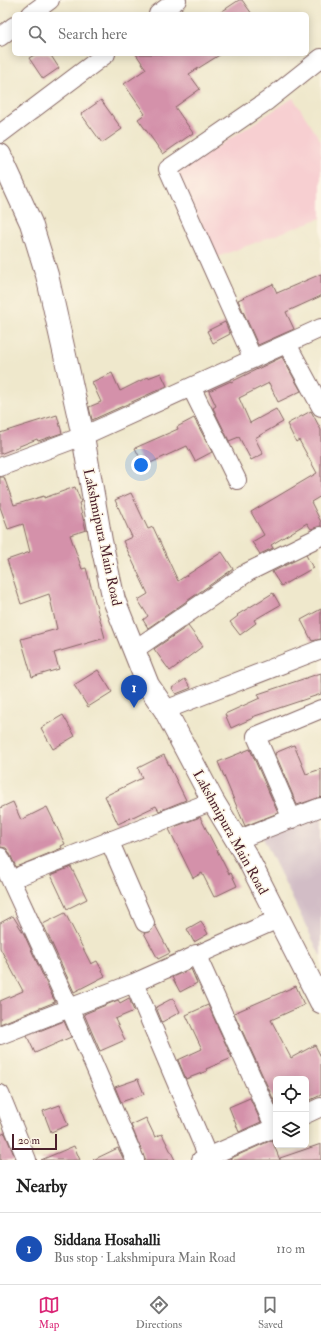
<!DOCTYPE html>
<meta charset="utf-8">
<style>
:root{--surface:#fff;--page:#f2f2f2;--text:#222;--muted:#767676;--line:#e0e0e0;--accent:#db2777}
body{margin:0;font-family:"IM FELL Double Pica",serif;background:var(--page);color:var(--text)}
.controls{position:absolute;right:12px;bottom:12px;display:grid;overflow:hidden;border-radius:6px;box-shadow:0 2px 10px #0003}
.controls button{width:36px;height:36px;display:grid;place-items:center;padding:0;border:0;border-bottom:1px solid var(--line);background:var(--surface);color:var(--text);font:20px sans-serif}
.scale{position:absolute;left:12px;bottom:10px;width:45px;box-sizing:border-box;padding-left:4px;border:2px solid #4a1f2b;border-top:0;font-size:11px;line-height:14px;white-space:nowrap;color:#4a1f2b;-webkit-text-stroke:3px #fcf5e5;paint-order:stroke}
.you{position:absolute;left:141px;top:465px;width:14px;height:14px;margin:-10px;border:3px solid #fff;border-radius:50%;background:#1a73e8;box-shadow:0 0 0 6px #1a73e833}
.badge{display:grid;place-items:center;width:26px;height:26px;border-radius:50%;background:var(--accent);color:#fff;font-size:13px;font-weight:700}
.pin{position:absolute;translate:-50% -33px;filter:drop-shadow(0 1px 2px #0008)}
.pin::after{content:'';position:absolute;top:21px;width:14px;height:12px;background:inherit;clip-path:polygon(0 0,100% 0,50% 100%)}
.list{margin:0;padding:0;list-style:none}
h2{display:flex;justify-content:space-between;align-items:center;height:52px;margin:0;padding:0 16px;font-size:17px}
h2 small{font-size:13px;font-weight:400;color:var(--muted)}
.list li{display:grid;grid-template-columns:26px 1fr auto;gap:12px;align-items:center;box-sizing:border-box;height:72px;padding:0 16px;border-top:1px solid var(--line)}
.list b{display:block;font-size:15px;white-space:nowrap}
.list p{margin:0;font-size:13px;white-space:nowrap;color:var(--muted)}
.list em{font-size:13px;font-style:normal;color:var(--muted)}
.icon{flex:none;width:22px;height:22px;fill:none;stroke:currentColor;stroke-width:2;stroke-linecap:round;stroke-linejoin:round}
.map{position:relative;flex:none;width:321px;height:1160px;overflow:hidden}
.search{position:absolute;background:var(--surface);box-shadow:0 2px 10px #0003;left:12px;right:12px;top:12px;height:44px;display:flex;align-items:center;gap:10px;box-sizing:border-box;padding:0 14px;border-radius:6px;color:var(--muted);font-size:15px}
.sheet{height:124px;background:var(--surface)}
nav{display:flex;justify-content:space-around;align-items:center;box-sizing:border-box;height:56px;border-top:1px solid var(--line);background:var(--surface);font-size:11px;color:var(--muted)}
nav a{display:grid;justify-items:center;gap:2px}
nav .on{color:var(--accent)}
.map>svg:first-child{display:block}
.built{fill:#f7cfd1}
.industrial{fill:#d2bdc6}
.building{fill:#d491aa}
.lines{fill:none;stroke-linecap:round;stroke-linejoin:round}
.minor-casing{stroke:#846563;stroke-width:20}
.major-casing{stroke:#846563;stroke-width:24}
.minor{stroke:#fff;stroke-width:18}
.major{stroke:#fff;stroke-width:22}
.labels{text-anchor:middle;stroke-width:3;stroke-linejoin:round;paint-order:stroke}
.street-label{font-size:14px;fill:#4a1f2b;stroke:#fcf5e5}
</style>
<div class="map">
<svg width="321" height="1160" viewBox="0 0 321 1160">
<rect width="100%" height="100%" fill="#fcf5e5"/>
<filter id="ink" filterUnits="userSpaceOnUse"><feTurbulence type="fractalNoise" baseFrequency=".025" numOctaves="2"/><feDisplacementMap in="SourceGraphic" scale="8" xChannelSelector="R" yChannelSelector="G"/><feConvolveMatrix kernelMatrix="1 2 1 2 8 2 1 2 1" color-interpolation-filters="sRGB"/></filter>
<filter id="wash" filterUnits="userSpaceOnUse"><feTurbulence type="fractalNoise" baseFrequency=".012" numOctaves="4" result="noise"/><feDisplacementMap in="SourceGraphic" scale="16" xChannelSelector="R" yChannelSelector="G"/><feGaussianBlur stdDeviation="0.9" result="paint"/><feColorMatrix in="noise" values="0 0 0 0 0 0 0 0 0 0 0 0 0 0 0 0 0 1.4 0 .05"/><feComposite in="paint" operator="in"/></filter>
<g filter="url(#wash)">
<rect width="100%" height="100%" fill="#efe8cc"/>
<path class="built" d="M293,98L321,141V218L217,257L177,173Z"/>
<path class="industrial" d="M321,813V957L262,836Z"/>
<g id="blocks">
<path class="building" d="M239,0H242L252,14H218Z
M36,54H50L59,68L43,79L29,58Z
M136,54H221L189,74L200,89L175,107L193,133L163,154L138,119L145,114L124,84L146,69Z
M101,100L122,129L102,143L81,114Z
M321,274V296L286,312L294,329L258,345L238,300L273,284L277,293Z
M225,322L230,334L213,343L207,331Z
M282,357L301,391L278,402L269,383L239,398L250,423L276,409L283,422L255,438L263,454L251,460L239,437L229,441L213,408L216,406L209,391L231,381V382Z
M112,373L120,391L148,377V378L161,373L167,386L92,420L89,407L101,402L92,382Z
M311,411L321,430V496L311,502L321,522V526L311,529L307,523L271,545L273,548L260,554L252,542L264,535L251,512L317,473L299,440L296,442L287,424Z
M57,415L62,433L38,441L37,439L0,454V433Z
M194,418L212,452L195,461L187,446L144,466L135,448L178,429L177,427Z
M0,477H4L14,505L44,496V498L75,487L81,502L79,503L86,530L70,535L82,569L86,568L105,638L54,653L59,669L32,677L21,639L57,629L49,594L21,604L7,560L30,552L23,524L8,529L0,507Z
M131,493L148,529L153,527L178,581L222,552L233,569L148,628L143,620L148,616L138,600L148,594L123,541L132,537L115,500Z
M306,555L313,568L281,586L272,572Z
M273,593L280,605L254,620L256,623L240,635L230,622L238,616L237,615Z
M321,609V639L312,641L301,620Z
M188,626L203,646L170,671L154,649Z
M98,670L112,692L88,707L74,685Z
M321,673V694L252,717L253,718L231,728L225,714L260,698L258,694Z
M185,679L191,688L176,694L172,688Z
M63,715L75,736L53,749L41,728Z
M294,745L306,774L321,769V797L297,805L275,753Z
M250,749L278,813L245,826L218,762Z
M164,755L186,800L159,811L156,806L118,824L105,796L142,778L138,768Z
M13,802L21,820L47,807L65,844L61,846L62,848L16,867L9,852L6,848L0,847V808Z
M200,817L229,874L231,873L237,886L214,897L202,873L193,878L169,829Z
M71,867L87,899L67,909L51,875Z
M65,913L91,964L97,961L105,976L74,992L43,924Z
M13,916L24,934L55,1002L0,1024V1001L23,991L0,948V923Z
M201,921L208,934L194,942L187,929Z
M155,925L170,953L158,959L144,933L150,932Z
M191,969L197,983L180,992L172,977Z
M296,986L304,1005L271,1020L291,1058L315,1045L321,1057V1095L306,1102V1079H276V1105L234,1013Z
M129,998L134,1011L115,1019L125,1040L100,1051L84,1014L118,1000L120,1003Z
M173,998L180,1012L162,1022L156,1007Z
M208,1005L232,1058L206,1069L207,1071L186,1079L178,1060L202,1049L186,1015Z
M64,1021L71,1037L35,1053L27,1036Z
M138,1079L144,1094L121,1102L115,1087Z
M250,1098L261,1122L239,1132L229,1107Z
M60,1105L68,1125L51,1132L43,1111Z
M146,1118L155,1137L162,1134L175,1160H145L131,1125Z
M5,1133L16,1160H0V1135Z
M272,1140L280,1160H227Z
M321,1144V1160H280V1158Z
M74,1146L80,1160H41Z
M118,1148L124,1160H93Z"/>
</g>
</g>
<g filter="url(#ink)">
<use href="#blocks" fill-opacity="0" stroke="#846563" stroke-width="1"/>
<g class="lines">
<g class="minor-casing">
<path id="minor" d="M31,14L50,0
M158,14L177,0
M0,37L14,26
M0,134L106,54
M287,344L321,407
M253,359L168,169L267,101L321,58
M191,387L237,480
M0,467L83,436L321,328
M134,650L248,572L321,536
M165,710L321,649
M292,819L256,736L321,709
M109,840L145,923
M237,840L321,807
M0,857L70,1009L135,1160
M22,875L213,801
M196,954L275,1128
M134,983L208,1157
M0,1035L134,983L278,919
M0,1094L27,1160
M306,1114L321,1107
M201,1160L276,1127"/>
</g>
<g class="major-casing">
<path id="major" d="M0,155L31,223L47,275L83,436L101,541L114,600L148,685L165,710L213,801L248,859L321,1002"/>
</g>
<use href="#minor" class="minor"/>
<use href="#major" class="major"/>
</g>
</g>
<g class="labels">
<g class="street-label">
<text transform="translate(103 537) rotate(78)" y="5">Lakshmipura Main Road</text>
<text transform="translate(231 832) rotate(61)" y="5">Lakshmipura Main Road</text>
</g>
</g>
</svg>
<div class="controls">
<button><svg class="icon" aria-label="locate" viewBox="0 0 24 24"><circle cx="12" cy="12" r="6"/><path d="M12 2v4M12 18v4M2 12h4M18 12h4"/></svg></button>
<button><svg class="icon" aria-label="layers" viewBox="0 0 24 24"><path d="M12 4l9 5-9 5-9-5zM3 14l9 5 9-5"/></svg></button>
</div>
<div class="scale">20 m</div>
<div class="you"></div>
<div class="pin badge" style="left:134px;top:708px;background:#1a4fb4">1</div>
<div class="search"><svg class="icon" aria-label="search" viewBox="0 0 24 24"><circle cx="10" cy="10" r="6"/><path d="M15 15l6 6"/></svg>Search here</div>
</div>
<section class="sheet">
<h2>Nearby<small></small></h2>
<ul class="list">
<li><span class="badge" style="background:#1a4fb4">1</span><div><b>Siddana Hosahalli</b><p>Bus stop · Lakshmipura Main Road</p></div><em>110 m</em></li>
</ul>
</section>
<nav>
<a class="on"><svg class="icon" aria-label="map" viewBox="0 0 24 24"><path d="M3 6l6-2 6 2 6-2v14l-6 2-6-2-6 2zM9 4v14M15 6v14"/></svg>Map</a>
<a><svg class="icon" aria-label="directions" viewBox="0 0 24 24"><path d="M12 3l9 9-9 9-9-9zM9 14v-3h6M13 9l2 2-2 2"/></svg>Directions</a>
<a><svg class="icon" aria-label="saved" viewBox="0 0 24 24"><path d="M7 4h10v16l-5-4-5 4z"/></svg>Saved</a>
</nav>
